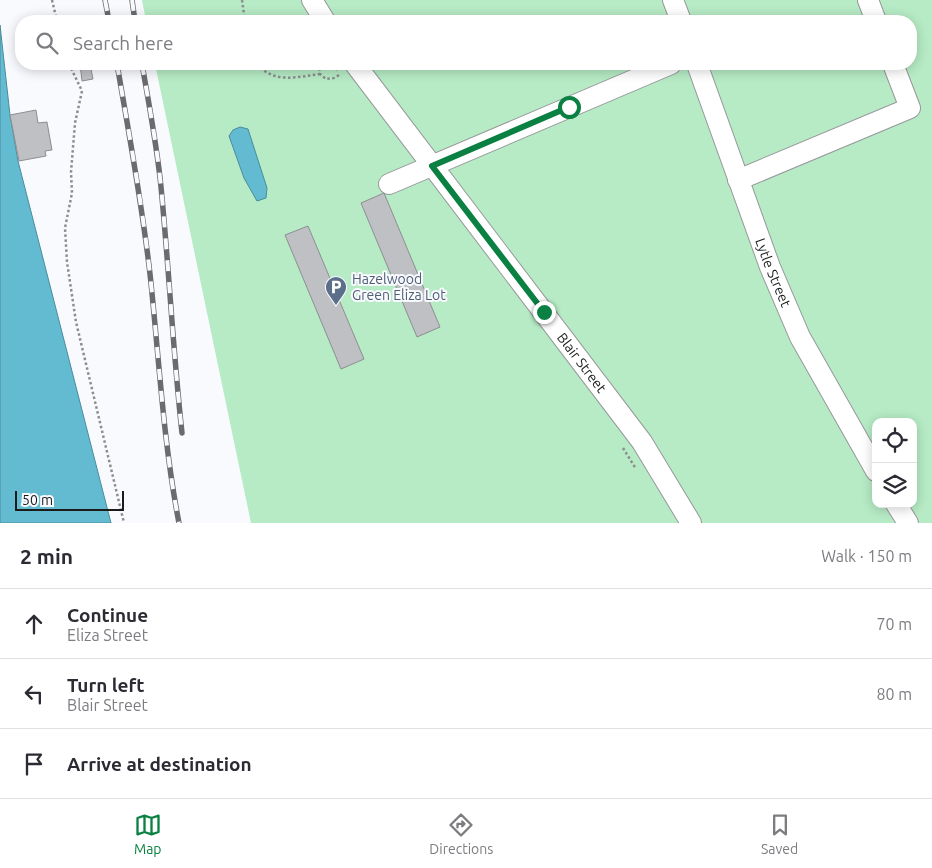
<!DOCTYPE html>
<meta charset="utf-8">
<style>
:root{--surface:#fff;--page:#f2f2f3;--text:#2b2b33;--muted:#7c7c81;--line:#e1e1e2;--accent:#0b8043}
body{margin:0;font-family:Ubuntu,sans-serif;background:var(--page);color:var(--text)}
.controls{position:absolute;right:15px;bottom:15px;display:grid;overflow:hidden;border-radius:10px;box-shadow:0 2px 12px #0003}
.controls button{width:45px;height:45px;display:grid;place-items:center;padding:0;border:0;border-bottom:1px solid var(--line);background:var(--surface);color:var(--text);font:25px sans-serif}
.scale{position:absolute;left:15px;bottom:12px;width:109px;box-sizing:border-box;padding-left:5px;border:2px solid #1b1b1c;border-top:0;font-size:14px;line-height:18px;white-space:nowrap;color:#1b1b1c;-webkit-text-stroke:4px #f9fafe;paint-order:stroke}
.stop{position:absolute;width:15px;height:15px;margin:-11px;border:4px solid #0b8043;border-radius:50%;background:#fff}
.stop.end{background:#0b8043;border-color:#fff;box-shadow:0 1px 5px #0008}
.list{margin:0;padding:0;list-style:none}
h2{display:flex;justify-content:space-between;align-items:center;height:65px;margin:0;padding:0 20px;font-size:21px}
h2 small{font-size:16px;font-weight:400;color:var(--muted)}
.list li{display:grid;grid-template-columns:32px 1fr auto;gap:15px;align-items:center;box-sizing:border-box;height:70px;padding:0 20px;border-top:1px solid var(--line)}
.list b{display:block;font-size:19px;white-space:nowrap}
.list p{margin:0;font-size:16px;white-space:nowrap;color:var(--muted)}
.list em{font-size:16px;font-style:normal;color:var(--muted)}
.icon{flex:none;width:28px;height:28px;fill:none;stroke:currentColor;stroke-width:2;stroke-linecap:round;stroke-linejoin:round}
.map{position:relative;flex:none;width:932px;height:523px;overflow:hidden}
.search{position:absolute;background:var(--surface);box-shadow:0 2px 12px #0003;left:15px;right:15px;top:15px;height:55px;display:flex;align-items:center;gap:12px;box-sizing:border-box;padding:0 18px;border-radius:20px;color:var(--muted);font-size:19px}
.sheet{height:275px;background:var(--surface)}
nav{display:flex;justify-content:space-around;align-items:center;box-sizing:border-box;height:70px;border-top:1px solid var(--line);background:var(--surface);font-size:14px;color:var(--muted)}
nav a{display:grid;justify-items:center;gap:2px}
nav .on{color:var(--accent)}
.map>svg:first-child{display:block}
.green{fill:#b6ebc5;fill-rule:evenodd}
.water{fill:#62bbd1;stroke:#4d8b9b}
.building{fill:#bec0c3;stroke:#8d8e91}
.lines{fill:none;stroke-linecap:round;stroke-linejoin:round}
.minor-casing{stroke:#97989b;stroke-width:22}
.path{stroke:#8c8d8f;stroke-width:2.5;stroke-dasharray:2.5 2.5;stroke-linecap:butt}
.minor{stroke:#fff;stroke-width:20}
.rail-casing{stroke:#6a6b6d;stroke-width:5.5}
.rail{stroke:#f9fafe;stroke-width:4;stroke-dasharray:11;stroke-linecap:butt}
.route{stroke:#0b8043;stroke-width:6}
.labels{text-anchor:middle;stroke-width:4;stroke-linejoin:round;paint-order:stroke}
.street-label{font-size:14px;fill:#1b1b1c;stroke:#f9fafe}
.service-label{font-size:14px;fill:#4e5e75;stroke:#f9fafe;text-anchor:start}
</style>
<div class="map">
<svg width="932" height="523" viewBox="0 0 932 523">
<rect width="100%" height="100%" fill="#f9fafe"/>
<path class="green" d="M142,0H932V523H251L155,64H911V21H146ZM876,422H913V504H876Z"/>
<path class="water" d="M0,25L10,115L18,161L111,523H0Z
M240,127L248,129L267,188L266,198L257,201L244,178L229,136L233,130Z"/>
<path class="building" d="M80,64H90L93,79L82,81Z
M36,110L38,123L47,122L52,150L45,151L46,156L19,161L10,115Z
M384,193L440,327L417,337L361,203Z
M308,226L364,359L341,369L285,235Z"/>
<g class="lines">
<g class="minor-casing">
<g id="minor">
<path d="M312,0L325,21"/>
<path d="M673,0L681,21"/>
<path d="M868,0L876,21"/>
<path id="s1" d="M355,64L642,442L691,523"/>
<path id="s2" d="M697,64L770,267L800,337L876,471"/>
<path d="M738,180L910,108L893,64"/>
<path d="M389,184L671,64"/>
<path d="M896,504L908,523"/>
</g>
</g>
<path class="path" d="M52,0L57,21
M242,0L245,21
M69,64L82,91L75,123L71,172L72,193L65,228L67,262L76,322L124,523
M257,64C274,84 297,77 320,74
M321,64L319,66L320,74L326,79L334,78L341,74
M333,64L338,71
M623,448L636,469"/>
<use href="#minor" class="minor"/>
<g class="rail-casing">
<path id="rail" d="M105,0L109,21
M132,0L135,21
M117,64C129,134 142,203 150,274C159,357 163,441 179,523
M142,64C149,105 157,146 161,187C169,269 173,351 182,433"/>
</g>
<use href="#rail" class="rail"/>
</g>
<g class="lines">
<path class="route" d="M544,312L432,166L569,107"/>
</g>
<defs>
<g id="parking-pin" transform="scale(1.125)"><path d="M0 17L-7.5 6A9.5 9.5 0 1 1 7.5 6Z" fill="#5c6f8a" stroke="#f9fafe"/><path d="M-3.5-5.5H1a3.5 3.5 0 0 1 0 7H-1V5.5H-3.5ZM-1-3.4V-.6H.8a1.4 1.4 0 0 0 0-2.8Z" fill="#fff"/></g>
</defs>
<g fill-rule="evenodd">
<use href="#parking-pin" x="336" y="287"/>
</g>
<g class="labels">
<g class="street-label">
<text dy="5" stroke="none"><textPath href="#s2" startOffset="222">Lytle Street</textPath></text>
<text dy="5" stroke="none"><textPath href="#s1" startOffset="375">Blair Street</textPath></text>
</g>
<g class="service-label">
<text x="352" y="284">Hazelwood<tspan x="352" dy="16">Green Eliza Lot</tspan></text>
</g>
</g>
</svg>
<div class="controls">
<button><svg class="icon" aria-label="locate" viewBox="0 0 24 24"><circle cx="12" cy="12" r="6"/><path d="M12 2v4M12 18v4M2 12h4M18 12h4"/></svg></button>
<button><svg class="icon" aria-label="layers" viewBox="0 0 24 24"><path d="M12 4l9 5-9 5-9-5zM3 14l9 5 9-5"/></svg></button>
</div>
<div class="scale">50 m</div>
<div class="stop" style="left:569px;top:107px"></div>
<div class="stop end" style="left:544px;top:312px"></div>
<div class="search"><svg class="icon" aria-label="search" viewBox="0 0 24 24"><circle cx="10" cy="10" r="6"/><path d="M15 15l6 6"/></svg>Search here</div>
</div>
<section class="sheet">
<h2>2 min<small>Walk · 150 m</small></h2>
<ul class="list">
<li><svg class="icon" aria-label="ahead" viewBox="0 0 24 24"><path d="M12 20V5M6 11l6-6 6 6"/></svg><div><b>Continue</b><p>Eliza Street</p></div><em>70 m</em></li>
<li><svg class="icon" aria-label="left" viewBox="0 0 24 24"><path d="M17 20v-9H6M10 6l-5 5 5 5"/></svg><div><b>Turn left</b><p>Blair Street</p></div><em>80 m</em></li>
<li><svg class="icon" aria-label="arrive" viewBox="0 0 24 24"><path d="M6 21V4h12l-3 4 3 4H6"/></svg><div><b>Arrive at destination</b></div></li>
</ul>
</section>
<nav>
<a class="on"><svg class="icon" aria-label="map" viewBox="0 0 24 24"><path d="M3 6l6-2 6 2 6-2v14l-6 2-6-2-6 2zM9 4v14M15 6v14"/></svg>Map</a>
<a><svg class="icon" aria-label="directions" viewBox="0 0 24 24"><path d="M12 3l9 9-9 9-9-9zM9 14v-3h6M13 9l2 2-2 2"/></svg>Directions</a>
<a><svg class="icon" aria-label="saved" viewBox="0 0 24 24"><path d="M7 4h10v16l-5-4-5 4z"/></svg>Saved</a>
</nav>
